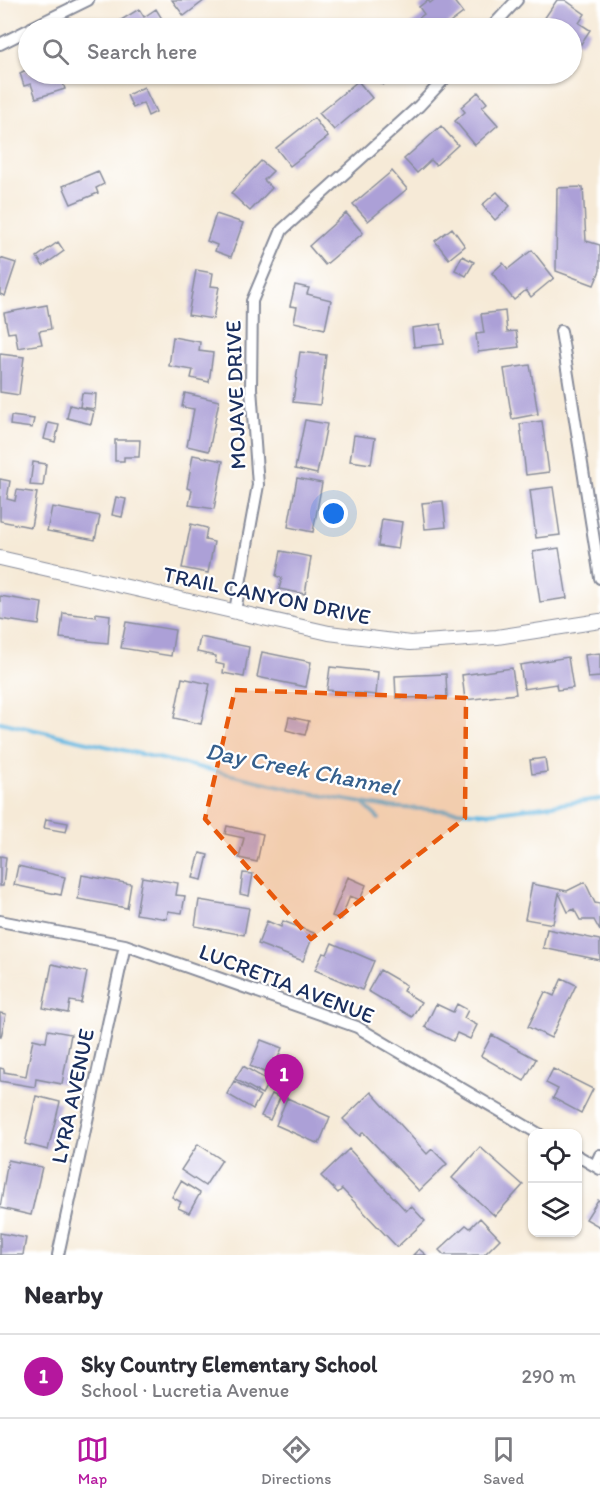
<!DOCTYPE html>
<meta charset="utf-8">
<style>
:root{--surface:#fff;--page:#f2f2f3;--text:#2b2b33;--muted:#7c7c81;--line:#e1e1e2;--accent:#b5179e}
body{margin:0;font-family:Itim,sans-serif;background:var(--page);color:var(--text)}
.controls{position:absolute;right:18px;bottom:18px;display:grid;overflow:hidden;border-radius:12px;box-shadow:0 2px 4px #0004}
.controls button{width:54px;height:54px;display:grid;place-items:center;padding:0;border:0;border-bottom:2px solid var(--line);background:var(--surface);color:var(--text);font:30px sans-serif}
.you{position:absolute;left:334px;top:514px;width:21px;height:21px;margin:-15px;border:4px solid #fff;border-radius:50%;background:#1a73e8;box-shadow:0 0 0 9px #1a73e833}
.badge{display:grid;place-items:center;width:39px;height:39px;border-radius:50%;background:var(--accent);color:#fff;font-size:20px;font-weight:700}
.pin{position:absolute;translate:-50% -50px;filter:drop-shadow(0 2px 3px #0008)}
.pin::after{content:'';position:absolute;top:32px;width:21px;height:18px;background:inherit;clip-path:polygon(0 0,100% 0,50% 100%)}
.list{margin:0;padding:0;list-style:none}
h2{display:flex;justify-content:space-between;align-items:center;height:78px;margin:0;padding:0 24px;font-size:26px}
h2 small{font-size:20px;font-weight:400;color:var(--muted)}
.list li{display:grid;grid-template-columns:39px 1fr auto;gap:18px;align-items:center;box-sizing:border-box;height:84px;padding:0 24px;border-top:2px solid var(--line)}
.list b{display:block;font-size:22px;white-space:nowrap}
.list p{margin:0;font-size:20px;white-space:nowrap;color:var(--muted)}
.list em{font-size:20px;font-style:normal;color:var(--muted)}
.icon{flex:none;width:33px;height:33px;fill:none;stroke:currentColor;stroke-width:2;stroke-linecap:round;stroke-linejoin:round}
.map{position:relative;flex:none;width:600px;height:1255px;overflow:hidden}
.search{position:absolute;background:var(--surface);box-shadow:0 2px 4px #0004;left:18px;right:18px;top:18px;height:66px;display:flex;align-items:center;gap:15px;box-sizing:border-box;padding:0 21px;border-radius:33px;color:var(--muted);font-size:22px}
.sheet{height:162px;background:var(--surface)}
nav{display:flex;justify-content:space-around;align-items:center;box-sizing:border-box;height:84px;border-top:2px solid var(--line);background:var(--surface);font-size:16px;color:var(--muted)}
nav a{display:grid;justify-items:center;gap:3px}
nav .on{color:var(--accent)}
.map>svg:first-child{display:block}
.lines{fill:none;stroke-linecap:round;stroke-linejoin:round}
.stream{stroke:#67bae3;stroke-width:4}
.building{fill:#aca0d7}
.minor-casing{stroke:#888c9a;stroke-width:14}
.tertiary-casing{stroke:#888c9a;stroke-width:16}
.minor{stroke:#fff;stroke-width:10}
.tertiary{stroke:#fff;stroke-width:14}
.marked{fill:#e8590c;fill-opacity:0.2;stroke:#e8590c;stroke-width:4.5;stroke-dasharray:12 8;stroke-linejoin:round}
.labels{text-anchor:middle;stroke-width:4.5;stroke-linejoin:round;paint-order:stroke}
.street-label{font-size:22px;fill:#1b2f5e;stroke:#fff}
.water-label{font-size:24px;font-style:italic;fill:#36608d;stroke:#fff}
</style>
<div class="map">
<svg width="600" height="1255" viewBox="0 0 600 1255">
<rect width="100%" height="100%" fill="#fff"/>
<filter id="ink" filterUnits="userSpaceOnUse"><feTurbulence type="fractalNoise" baseFrequency=".0167" numOctaves="2"/><feDisplacementMap in="SourceGraphic" scale="12" xChannelSelector="R" yChannelSelector="G"/><feConvolveMatrix kernelMatrix="1 2 1 2 8 2 1 2 1" color-interpolation-filters="sRGB"/></filter>
<filter id="wash" filterUnits="userSpaceOnUse"><feTurbulence type="fractalNoise" baseFrequency=".008" numOctaves="4" result="noise"/><feDisplacementMap in="SourceGraphic" scale="24" xChannelSelector="R" yChannelSelector="G"/><feGaussianBlur stdDeviation="1.35" result="paint"/><feColorMatrix in="noise" values="0 0 0 0 0 0 0 0 0 0 0 0 0 0 0 0 0 1.4 0 .05"/><feComposite in="paint" operator="in"/></filter>
<g filter="url(#wash)">
<rect width="100%" height="100%" fill="#f6ead7"/>
<g class="lines">
<path class="stream" d="M0,722L333,798L388,807L489,813L600,799
M362,803L379,819"/>
</g>
<g id="blocks">
<path class="building" d="M172,0H205L184,16Z
M428,0L430,3L434,0H453L463,13L443,28H413L410,25L424,14L419,7Z
M557,0H565L585,14L579,23L590,30L581,44L572,38V28H558L544,19Z
M139,9L144,17L156,9L164,22L157,28H115L113,25Z
M28,69V74H60L65,89L36,98L31,84L24,86L20,73Z
M373,74H395L383,85Z
M358,81L372,98L334,130L319,113Z
M144,87L156,112L148,116L143,103L133,108L127,95Z
M478,92L487,103L482,107L498,125L475,145L455,121L465,112L461,107Z
M314,118L328,137L290,166L276,148Z
M441,126L458,145L436,165L431,160L417,173L404,159Z
M261,161L273,171L264,180L272,188L250,211L231,193Z
M98,171L104,184L96,188L98,193L71,204L63,186Z
M392,171L407,189L368,221L353,204Z
M583,187L586,241L600,245V270L594,285L556,271L557,188Z
M497,192L510,206L495,220L482,205Z
M346,213L363,233L325,265L309,246Z
M216,214L243,223L231,257L215,251L217,245L207,241Z
M452,228L465,246L449,259L435,241Z
M58,242L64,251L43,266L37,257Z
M532,250L554,278L531,297L526,290L514,300L492,273L503,263L508,269Z
M462,256L474,262L466,276L455,270Z
M0,258L16,263L5,296L0,294Z
M196,270L213,273L211,286L219,287L213,319L188,315Z
M295,285L309,288L307,294L331,300L325,329L294,322L297,307L290,306Z
M47,305L51,329L39,331L42,344L18,348L15,332L8,333L4,313Z
M505,311L507,332L516,331L519,347L478,352L476,334L484,333L481,314Z
M441,324L444,344L414,347L412,328Z
M173,337L200,342L199,351L213,353L209,382L191,378L193,370L169,366Z
M300,352L326,355L320,405L293,402Z
M0,354L24,357L19,395L0,392Z
M530,365L538,414L512,419L504,369Z
M82,393L96,394L95,409L80,407Z
M185,393L219,401L209,451L187,446L194,409L182,407Z
M70,405L94,411L91,424L67,418Z
M11,416L34,419L32,428L10,425Z
M305,420L327,424L317,474L295,469Z
M542,421L549,472L526,475L520,424Z
M48,423L59,425L55,442L44,439Z
M354,435L375,438L371,464L350,461Z
M115,440H140L139,457H124V461H115Z
M193,455L223,461L214,509L189,505L192,490L187,488Z
M33,462L46,464L43,486L30,485Z
M297,478L322,483L313,532L288,527Z
M0,479L10,481L7,499L15,501L17,490L37,493L31,527L0,521Z
M553,487L560,535L536,538L530,490Z
M116,497L126,499L122,517L112,515Z
M443,501L446,527L425,529L422,503Z
M52,507L100,516L95,540L47,531Z
M382,519L402,522L398,549L378,546Z
M191,524L207,528L205,540L214,542L208,573L182,568Z
M559,548L567,598L540,602L533,552Z
M281,551L311,557L305,594L279,589L282,578L276,576Z
M0,596L42,603L39,625L0,619Z
M63,613L96,617V613L110,615L108,643L60,638Z
M126,622L175,630L171,656L121,648Z
M200,637L249,647L244,677L223,673L224,665L215,663L216,656L197,652Z
M262,652L311,662L306,687L257,677Z
M600,653V677L588,678L585,655Z
M568,657L573,688L557,690L556,684L524,689L520,665Z
M330,667L378,672L376,695L327,690Z
M512,668L516,694L465,700L462,675Z
M446,674L447,697L396,698L395,676Z
M182,678L210,684L201,724L174,718Z
M289,717L309,721L305,735L286,730Z
M545,758L547,772L532,774L530,760Z
M46,819L68,823L66,832L44,828Z
M227,826L263,834L257,862L239,858L244,838L225,834Z
M200,853L208,855L202,880L193,878Z
M0,856L6,857L3,886H0Z
M18,866L65,877L61,895L14,885Z
M243,873L253,874L249,896L240,894Z
M82,875L131,884L127,908L78,899Z
M142,877L178,883L176,895L185,896L182,913L168,911L167,919L136,914Z
M348,877L366,885L360,900L350,896L341,919L332,916Z
M585,882L595,903L600,904V931L594,920H580L574,909L568,912L559,893L553,924L525,919L532,884L567,891Z
M199,900L249,908L244,935L195,926Z
M267,921L281,927L283,921L314,933L303,961L258,944Z
M547,929L600,940V960L543,948Z
M332,943L374,961L362,990L315,970L323,953L327,954Z
M52,964L87,972L81,1003L70,1001L68,1013L43,1008Z
M380,970L406,985L403,991L421,1002L412,1017L368,991Z
M562,978L576,985L551,1038L528,1027L545,992L554,996Z
M436,1004L453,1012L457,1004L468,1010L464,1018L477,1025L470,1039L457,1033L453,1041L425,1027Z
M0,1013L6,1014L1,1037H0Z
M48,1030L71,1034L62,1084L36,1079L35,1087L0,1081V1068L4,1069V1072L26,1076L33,1039L46,1042Z
M492,1035L536,1059L524,1081L481,1056Z
M261,1040L282,1048L271,1075L250,1066Z
M243,1066L269,1081L262,1094L235,1079Z
M553,1069L593,1089L581,1113L553,1098L558,1089L546,1083Z
M234,1081L260,1096L253,1109L227,1094Z
M371,1092L427,1154L432,1149L447,1164L419,1191L363,1132L360,1136L343,1119Z
M272,1094L280,1098L270,1120L261,1116Z
M36,1096L60,1102L48,1150L25,1144Z
M287,1098L330,1117L319,1144L276,1125Z
M198,1144L222,1160L205,1186L181,1170Z
M480,1147L523,1185L495,1216L452,1178Z
M349,1149L406,1211L411,1206L425,1221L397,1247L342,1189L338,1193L321,1176Z
M8,1160L42,1167L31,1215L0,1208Z
M181,1181L200,1193L189,1213L178,1208L181,1202L172,1197Z
M598,1200L600,1201V1227L586,1219Z
M480,1218L500,1239L484,1255H444L439,1250L466,1225L470,1228Z
M0,1233L26,1238L23,1255H0Z
M419,1249L426,1255H413Z"/>
</g>
</g>
<g filter="url(#ink)">
<use href="#blocks" fill-opacity="0" stroke="#888c9a" stroke-width="1.5"/>
<g class="lines">
<g class="minor-casing">
<path id="minor" d="M31,28L88,0
M491,28L517,0
M0,44L28,30
M561,331L600,578
M235,611L258,485L251,388L252,301L282,230L419,106L449,74
M0,921L125,945L357,1027L539,1134
M578,1156L600,1169
M595,1166L600,1155
M58,1255L125,945"/>
</g>
<g class="tertiary-casing">
<path id="tertiary" d="M0,558L329,633L410,643L497,637L600,621"/>
</g>
<use href="#minor" class="minor"/>
<use href="#tertiary" class="tertiary"/>
</g>
</g>
<path class="marked" d="M235,690L466,698L465,818L311,939L205,819Z"/>
<g class="labels">
<g class="street-label">
<text transform="translate(235 395) rotate(-92)" y="8">MOJAVE DRIVE</text>
<text transform="translate(267 595) rotate(12)" y="8">TRAIL CANYON DRIVE</text>
<text transform="translate(287 983) rotate(21)" y="8">LUCRETIA AVENUE</text>
<text transform="translate(72 1096) rotate(-78)" y="8">LYRA AVENUE</text>
</g>
<g class="water-label">
<text transform="translate(302 769) rotate(11)" y="8">Day Creek Channel</text>
</g>
</g>
</svg>
<div class="controls">
<button><svg class="icon" aria-label="locate" viewBox="0 0 24 24"><circle cx="12" cy="12" r="6"/><path d="M12 2v4M12 18v4M2 12h4M18 12h4"/></svg></button>
<button><svg class="icon" aria-label="layers" viewBox="0 0 24 24"><path d="M12 4l9 5-9 5-9-5zM3 14l9 5 9-5"/></svg></button>
</div>
<div class="you"></div>
<div class="pin badge" style="left:284px;top:1104px">1</div>
<div class="search"><svg class="icon" aria-label="search" viewBox="0 0 24 24"><circle cx="10" cy="10" r="6"/><path d="M15 15l6 6"/></svg>Search here</div>
</div>
<section class="sheet">
<h2>Nearby<small></small></h2>
<ul class="list">
<li><span class="badge">1</span><div><b>Sky Country Elementary School</b><p>School · Lucretia Avenue</p></div><em>290 m</em></li>
</ul>
</section>
<nav>
<a class="on"><svg class="icon" aria-label="map" viewBox="0 0 24 24"><path d="M3 6l6-2 6 2 6-2v14l-6 2-6-2-6 2zM9 4v14M15 6v14"/></svg>Map</a>
<a><svg class="icon" aria-label="directions" viewBox="0 0 24 24"><path d="M12 3l9 9-9 9-9-9zM9 14v-3h6M13 9l2 2-2 2"/></svg>Directions</a>
<a><svg class="icon" aria-label="saved" viewBox="0 0 24 24"><path d="M7 4h10v16l-5-4-5 4z"/></svg>Saved</a>
</nav>
